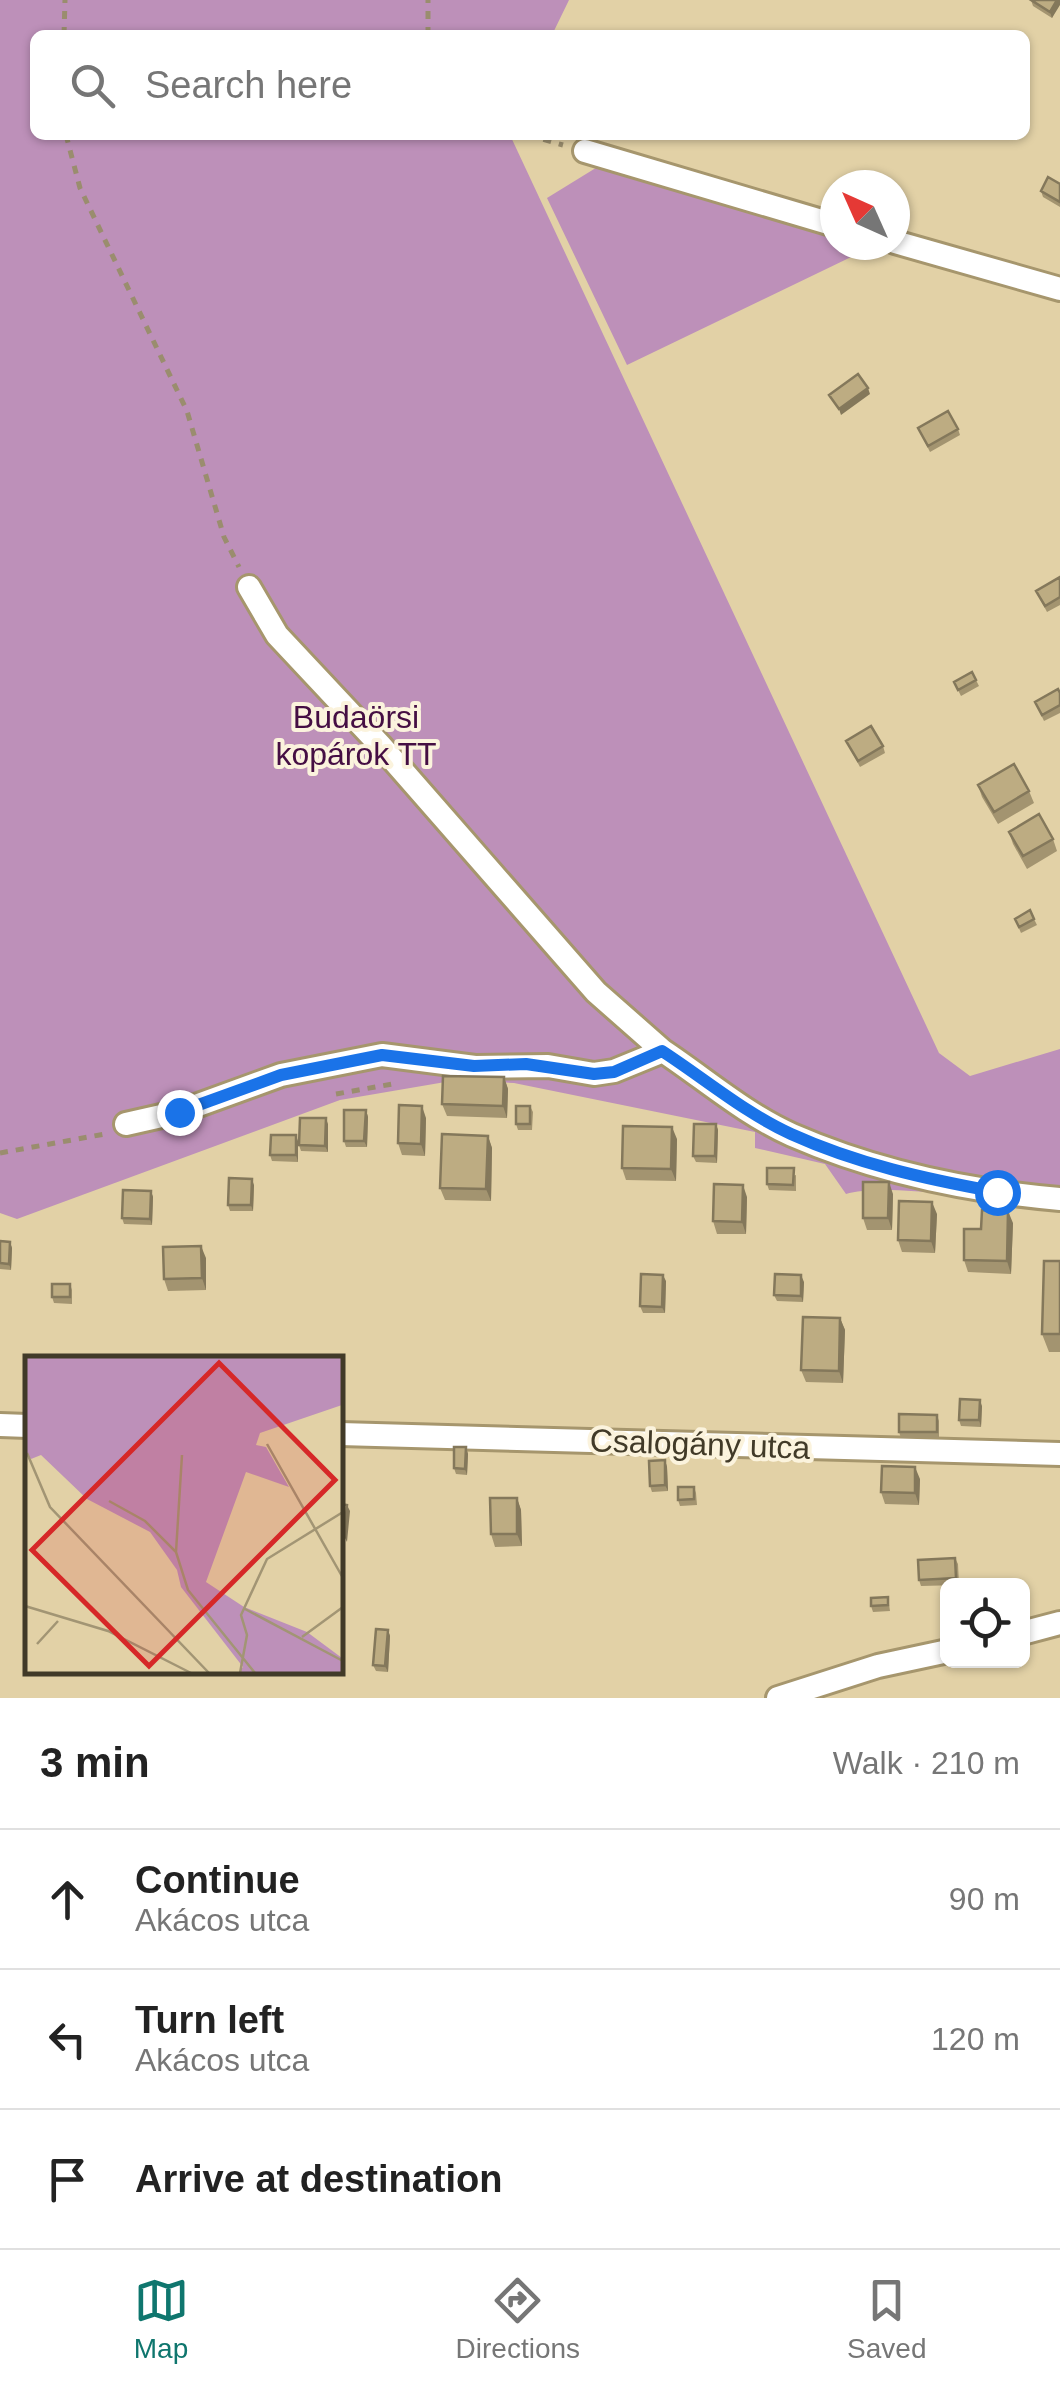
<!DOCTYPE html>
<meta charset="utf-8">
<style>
:root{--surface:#fff;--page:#f2f2f2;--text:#222;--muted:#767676;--line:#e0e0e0;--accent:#0f766e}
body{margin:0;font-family:Helvetica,sans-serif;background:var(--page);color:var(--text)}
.controls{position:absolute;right:30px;bottom:30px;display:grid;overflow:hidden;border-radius:15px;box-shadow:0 2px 8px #0004}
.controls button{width:90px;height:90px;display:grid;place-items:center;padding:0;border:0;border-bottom:2px solid var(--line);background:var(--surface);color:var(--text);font:50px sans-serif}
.compass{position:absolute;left:820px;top:170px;width:90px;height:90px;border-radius:50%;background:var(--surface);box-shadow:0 2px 8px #0004;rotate:315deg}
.stop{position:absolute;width:30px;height:30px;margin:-22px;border:8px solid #1a73e8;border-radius:50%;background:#fff}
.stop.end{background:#1a73e8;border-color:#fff;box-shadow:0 2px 10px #0008}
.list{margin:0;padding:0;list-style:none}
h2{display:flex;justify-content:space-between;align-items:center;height:130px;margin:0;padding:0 40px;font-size:42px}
h2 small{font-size:32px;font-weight:400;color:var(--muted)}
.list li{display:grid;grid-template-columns:65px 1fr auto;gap:30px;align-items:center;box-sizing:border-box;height:140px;padding:0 40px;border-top:2px solid var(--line)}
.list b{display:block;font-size:38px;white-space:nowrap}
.list p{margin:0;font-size:32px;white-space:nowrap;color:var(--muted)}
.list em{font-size:32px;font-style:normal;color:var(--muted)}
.icon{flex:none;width:55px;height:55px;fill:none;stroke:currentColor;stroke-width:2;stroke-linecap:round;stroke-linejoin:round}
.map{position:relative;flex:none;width:1060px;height:1698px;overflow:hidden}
.search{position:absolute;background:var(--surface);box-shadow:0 2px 8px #0004;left:30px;right:30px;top:30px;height:110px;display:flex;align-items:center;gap:25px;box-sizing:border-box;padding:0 35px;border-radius:15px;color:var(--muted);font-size:38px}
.sheet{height:550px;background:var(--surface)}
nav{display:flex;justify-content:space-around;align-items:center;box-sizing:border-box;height:140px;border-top:2px solid var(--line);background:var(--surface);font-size:28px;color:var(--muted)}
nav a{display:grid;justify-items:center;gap:5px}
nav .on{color:var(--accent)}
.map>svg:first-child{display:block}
.green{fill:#bd90b9}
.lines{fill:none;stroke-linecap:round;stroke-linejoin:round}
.minor-casing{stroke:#a6966d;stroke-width:28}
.path{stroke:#9a8d6e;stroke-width:5;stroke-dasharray:8 8;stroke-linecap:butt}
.minor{stroke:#fff;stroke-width:22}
.wall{fill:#a39470}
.shaded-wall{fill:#84785b}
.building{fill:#bdac82;stroke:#84785b;stroke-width:2.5}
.route{stroke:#1a73e8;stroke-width:12}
.labels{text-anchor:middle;stroke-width:8;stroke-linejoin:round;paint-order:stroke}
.park-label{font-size:32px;fill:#450e43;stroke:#fbf3dd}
.street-label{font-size:32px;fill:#413a28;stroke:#fbf3dd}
.inset-road{fill:none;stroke:#a29574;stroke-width:2.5}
.view{fill:#d62828;fill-opacity:0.15;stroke:#d62828;stroke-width:5}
.inset-edge{fill:none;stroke:#413a28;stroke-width:5}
</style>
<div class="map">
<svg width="1060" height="1698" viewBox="0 0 1060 1698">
<rect width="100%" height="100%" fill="#e2d1a6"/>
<path class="green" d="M0,0H569L552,35H35V135H510L939,1053L970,1076L1060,1049V1208C1012,1203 886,1181 846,1194L825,1164L755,1148V1132L514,1083L457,1080L340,1100L17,1219L0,1213Z
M599,166L835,230V245H876L627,365L547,198Z"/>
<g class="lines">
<g class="minor-casing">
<path id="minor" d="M585,151L835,225
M895,242L1060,289
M249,587L277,635L380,745L596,992L663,1051
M126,1124L179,1112L281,1075L382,1055L475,1067L548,1066L594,1074L614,1071L663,1051C705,1079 745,1114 792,1135C877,1172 968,1191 1060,1199
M0,1425L28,1426
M340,1434L1060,1454
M1022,1633L1060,1623
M778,1698L878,1666L948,1651"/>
</g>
<path class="path" d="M64,35L65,0
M428,35V0
M66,135L80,188L187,411L224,537L239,567
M528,135L563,145
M336,1094L398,1083
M0,1153L105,1134"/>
<use href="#minor" class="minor"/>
</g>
<path class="wall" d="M1031,0H1060L1052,18L1033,6Z
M1060,184V207L1043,197L1041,191Z
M918,428L958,429L960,435L930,452Z
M1060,577V605L1047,612L1036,591Z
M976,680L979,686L961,696L954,682Z
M1060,693V713L1044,721L1035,702Z
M846,741L883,746L885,753L860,767Z
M978,785L1029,791L1034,803L998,824L982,797Z
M1009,832L1053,839L1057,851L1027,869L1013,844Z
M1015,919H1034L1037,925L1021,933Z
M504,1077L508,1089L507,1118L447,1116L442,1104Z
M530,1106L533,1112L532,1130H518L516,1124Z
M366,1110L368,1117L367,1147H346L344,1141Z
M426,1118L425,1156L402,1155L398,1143Z
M328,1124V1152L301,1151L299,1145Z
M716,1124L718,1130L717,1163L696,1162L693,1156Z
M488,1136L492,1148L491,1201L445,1200L440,1188Z
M677,1139L676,1181L626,1180L622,1168Z
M298,1141V1162L272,1161L270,1155Z
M796,1175V1191L769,1190L767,1184Z
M254,1185L253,1211H230L228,1205Z
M151,1191L153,1197L152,1225L124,1224L122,1218Z
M893,1194L892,1230H867L863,1218Z
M747,1197L746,1234H717L713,1221Z
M937,1214L935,1253L902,1252L898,1240Z
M1013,1223L1011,1274L968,1272L964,1260L981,1229Z
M0,1241L10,1242L12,1248L11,1270L0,1269Z
M206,1258V1290L168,1291L164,1279Z
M1060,1261V1352H1049L1042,1334Z
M666,1281L665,1313H643L640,1306Z
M804,1282L803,1302L777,1301L774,1295Z
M70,1284L72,1290V1304L54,1303L52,1297Z
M840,1318L845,1330L843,1383L806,1382L801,1370Z
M982,1406L981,1427L961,1426L959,1420Z
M937,1415L939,1421V1438H901L899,1432Z
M466,1447L468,1454L467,1475L456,1474L454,1468Z
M665,1460L667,1467L668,1491L652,1492L650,1486Z
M920,1479L919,1505L885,1504L881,1492Z
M694,1487L696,1493L697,1505L680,1506L678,1500Z
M517,1498L521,1510L522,1546L495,1547L491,1534Z
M955,1558L958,1564L959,1585L921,1586L919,1580Z
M888,1597L890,1611L873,1612L871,1606Z
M388,1630L390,1636L388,1672L376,1671L373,1665Z"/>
<path class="shaded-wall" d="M1057,0H1060V5L1052,18L1050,12Z
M868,388L870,394L841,415L839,409Z
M504,1077L508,1089L507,1118L503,1106Z
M422,1106L426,1118L425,1156L421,1144Z
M366,1110L368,1117L367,1147L364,1141Z
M326,1118L328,1124V1152L325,1146Z
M716,1124L718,1130L717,1163L715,1156Z
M672,1127L677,1139L676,1181L671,1169Z
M296,1135L298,1141V1162L296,1155Z
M488,1136L492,1148L491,1201L486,1189Z
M252,1179L254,1185L253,1211L251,1205Z
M889,1182L893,1194L892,1230L888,1218Z
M743,1185L747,1197L746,1234L742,1222Z
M151,1191L153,1197L152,1225L150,1219Z
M932,1202L937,1214L935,1253L931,1241Z
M1008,1211L1013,1223L1011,1274L1007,1261Z
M10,1242L12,1248L11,1270L9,1264Z
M201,1246L206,1258V1290L202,1278Z
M663,1275L666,1281L665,1313L662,1307Z
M801,1275L804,1282L803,1302L801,1296Z
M840,1318L845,1330L843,1383L839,1371Z
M980,1400L982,1406L981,1427L979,1420Z
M466,1447L468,1454L467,1475L465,1469Z
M665,1460L667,1467L668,1491L665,1485Z
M915,1467L920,1479L919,1505L915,1493Z
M517,1498L521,1510L522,1546L517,1534Z
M347,1505L350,1511L347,1542L344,1536Z
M388,1630L390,1636L388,1672L385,1666Z"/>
<path class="building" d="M1031,0H1057L1050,12Z
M1048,177L1060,184V202L1041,191Z
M858,374L868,388L839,409L829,395Z
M948,411L958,429L928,446L918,428Z
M1060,577V597L1045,606L1036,591Z
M972,672L976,680L958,690L954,682Z
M1058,689L1060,693V705L1042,715L1035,702Z
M871,726L883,746L858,761L846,741Z
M1014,764L1029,791L994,812L978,785Z
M1039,814L1053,839L1023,856L1009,832Z
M1030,910L1034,919L1019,927L1015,919Z
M443,1076L504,1077L503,1106L442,1104Z
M399,1105L422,1106L421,1144L398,1143Z
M516,1106H530V1124H516Z
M344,1110H366L364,1141H344Z
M300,1118H326L325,1146L299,1145Z
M694,1124H716L715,1156H693Z
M623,1126L672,1127L671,1169L622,1168Z
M442,1134L488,1136L486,1189L440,1188Z
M271,1135H296V1155H270Z
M767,1168H794L793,1185L767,1184Z
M229,1178L252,1179L251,1205H228Z
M863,1182H889L888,1218H863Z
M714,1184L743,1185L742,1222L713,1221Z
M123,1190L151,1191L150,1219L122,1218Z
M899,1201L932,1202L931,1241L898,1240Z
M982,1210L1008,1211L1007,1261L964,1260V1229H981Z
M0,1241L10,1242L9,1264L0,1263Z
M201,1246L202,1278L164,1279L163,1247Z
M1044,1261H1060V1334H1042Z
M641,1274L663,1275L662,1307L640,1306Z
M775,1274L801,1275V1296L774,1295Z
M52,1284H70V1297H52Z
M803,1317L840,1318L839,1371L801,1370Z
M960,1399L980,1400L979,1420H959Z
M899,1414L937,1415V1432H899Z
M454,1447H466L465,1469L454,1468Z
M665,1460V1485L650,1486L649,1461Z
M882,1466L915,1467V1493L881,1492Z
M678,1487H694V1499L678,1500Z
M490,1498H517V1534H491Z
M340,1504L347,1505L344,1536L340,1535Z
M955,1558L956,1578L919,1580L918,1560Z
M888,1597V1605L871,1606V1598Z
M376,1629L388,1630L385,1666L373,1665Z"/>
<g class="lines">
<path class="route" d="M179,1112L281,1075L382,1055L474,1066L526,1064L594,1074L614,1072L662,1051C705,1079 745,1113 791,1134C857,1164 926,1179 997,1192"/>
</g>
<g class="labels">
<g class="park-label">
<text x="356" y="728">Budaörsi<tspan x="356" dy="37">kopárok TT</tspan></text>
</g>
<g class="street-label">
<text transform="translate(700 1444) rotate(2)" y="11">Csalogány utca</text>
</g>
</g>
<g transform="translate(25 1356)">
<rect width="318" height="318" fill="#e2d1a6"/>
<path d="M0,0H317V49L235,77L231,89L241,91L264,131L221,116L181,226L219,251L282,276L317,302V317H213L218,311L156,231L152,214L125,176L62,143L16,99L6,103L0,96Z" fill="#bd90b9"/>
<path class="inset-road" d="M242,88L318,222M2,97L25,151L184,317M84,145L120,165L151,196L163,234L230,317M151,196L157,99M0,250L83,275L166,317M220,253L318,305M277,281L318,251M12,288L33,265M215,317L222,279L216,259L242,203L318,156"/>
<path class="view" d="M194,7L310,124L124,310L7,194Z"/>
<rect width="318" height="318" class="inset-edge"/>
</g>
</svg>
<div class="controls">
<button><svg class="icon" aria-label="locate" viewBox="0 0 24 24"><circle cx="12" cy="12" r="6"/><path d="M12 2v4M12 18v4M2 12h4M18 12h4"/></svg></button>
</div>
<svg class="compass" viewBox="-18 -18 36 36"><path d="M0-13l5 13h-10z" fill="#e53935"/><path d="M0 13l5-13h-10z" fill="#767676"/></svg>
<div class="stop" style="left:997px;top:1192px"></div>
<div class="stop end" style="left:179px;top:1112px"></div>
<div class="search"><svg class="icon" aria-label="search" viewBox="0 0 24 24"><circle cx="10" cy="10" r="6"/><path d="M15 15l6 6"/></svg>Search here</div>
</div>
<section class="sheet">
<h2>3 min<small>Walk · 210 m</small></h2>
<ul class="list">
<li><svg class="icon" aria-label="ahead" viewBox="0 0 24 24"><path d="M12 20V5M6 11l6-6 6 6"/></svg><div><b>Continue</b><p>Akácos utca</p></div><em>90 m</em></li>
<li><svg class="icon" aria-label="left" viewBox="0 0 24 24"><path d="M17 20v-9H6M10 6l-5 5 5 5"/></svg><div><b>Turn left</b><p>Akácos utca</p></div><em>120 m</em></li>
<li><svg class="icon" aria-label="arrive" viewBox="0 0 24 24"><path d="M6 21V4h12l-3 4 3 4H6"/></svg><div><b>Arrive at destination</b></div></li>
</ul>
</section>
<nav>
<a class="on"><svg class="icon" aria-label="map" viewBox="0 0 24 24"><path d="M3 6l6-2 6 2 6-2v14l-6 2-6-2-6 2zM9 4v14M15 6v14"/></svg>Map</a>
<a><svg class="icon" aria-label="directions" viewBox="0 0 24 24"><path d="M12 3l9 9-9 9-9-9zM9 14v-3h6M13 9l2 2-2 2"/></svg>Directions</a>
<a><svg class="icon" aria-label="saved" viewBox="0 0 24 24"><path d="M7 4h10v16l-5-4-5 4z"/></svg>Saved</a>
</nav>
